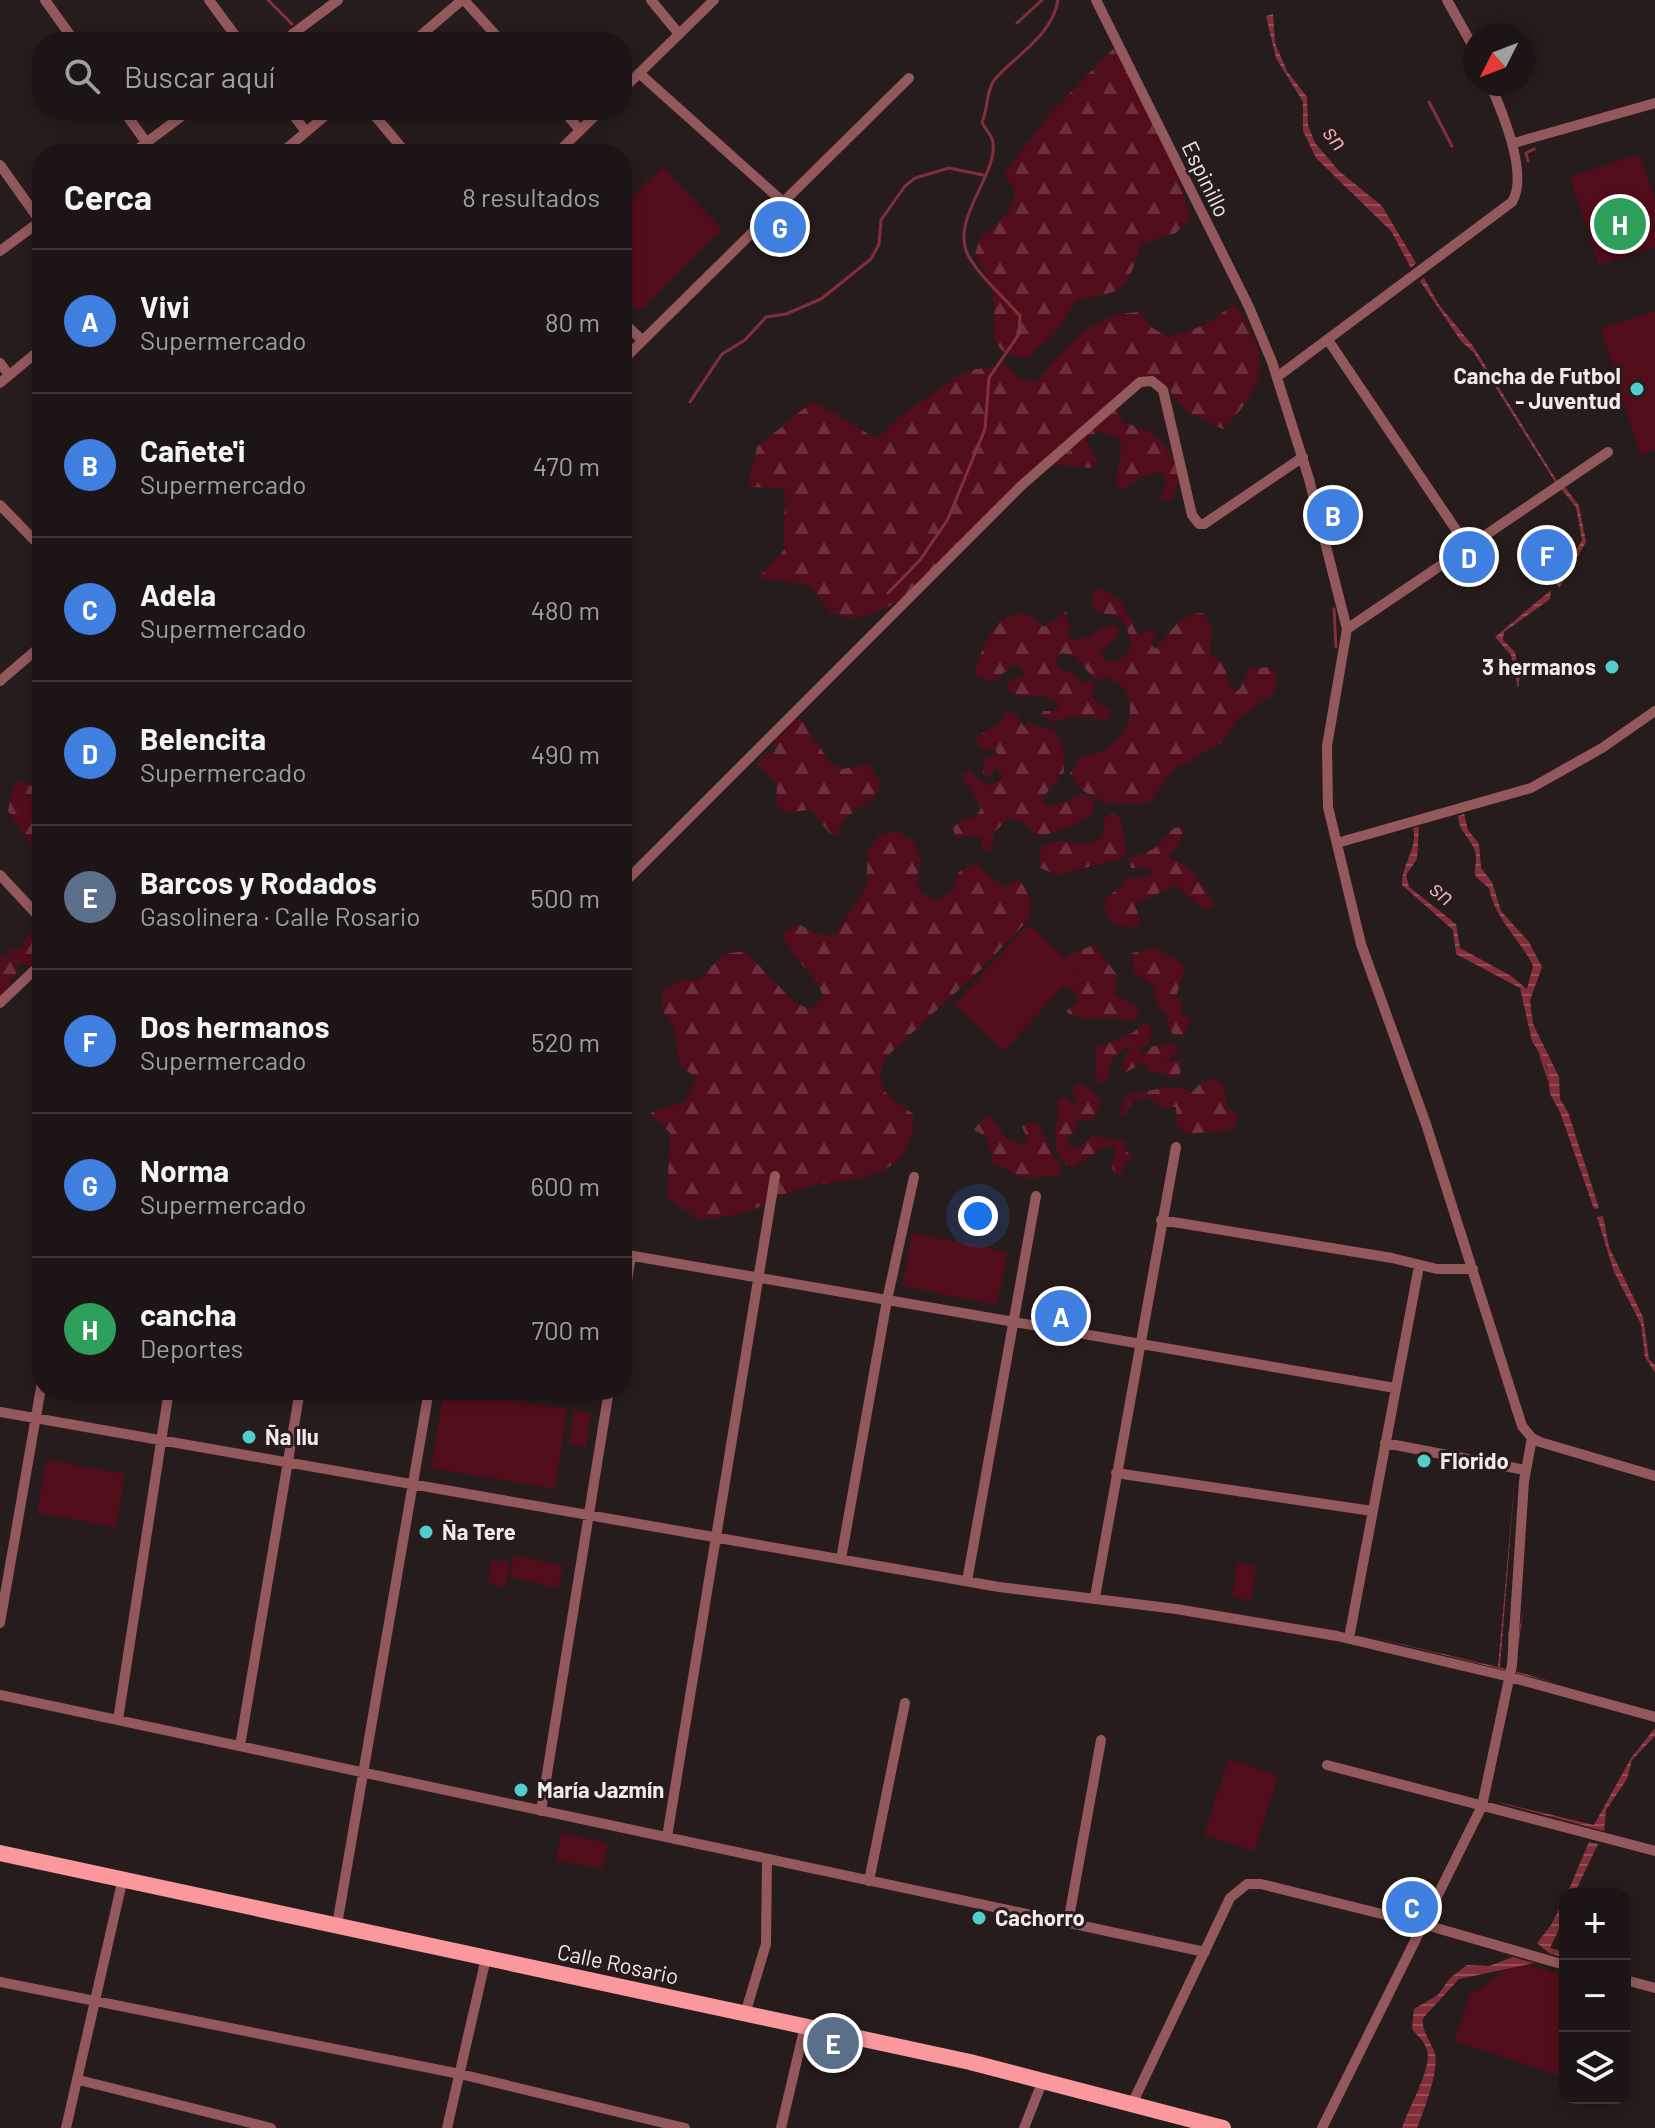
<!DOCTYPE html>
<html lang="es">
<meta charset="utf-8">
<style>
:root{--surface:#1d1515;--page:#2a2222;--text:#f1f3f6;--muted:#a09fa0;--line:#3b3434;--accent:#52cdce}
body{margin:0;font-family:Barlow,sans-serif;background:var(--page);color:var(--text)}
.controls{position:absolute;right:24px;bottom:24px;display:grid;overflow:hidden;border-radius:16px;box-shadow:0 4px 12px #0003}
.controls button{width:72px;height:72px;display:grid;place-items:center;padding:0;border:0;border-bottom:2px solid var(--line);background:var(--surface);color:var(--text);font:40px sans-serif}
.compass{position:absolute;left:1463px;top:24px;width:72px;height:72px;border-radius:50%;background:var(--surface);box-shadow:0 4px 12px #0003;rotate:228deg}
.you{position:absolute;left:978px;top:1216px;width:28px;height:28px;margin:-20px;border:6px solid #fff;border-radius:50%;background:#1a73e8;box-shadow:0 0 0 12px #1a73e833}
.badge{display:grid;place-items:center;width:52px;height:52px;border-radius:50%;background:var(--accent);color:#fff;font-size:26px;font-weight:700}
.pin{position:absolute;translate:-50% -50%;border:4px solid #fff;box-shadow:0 2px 8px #0006}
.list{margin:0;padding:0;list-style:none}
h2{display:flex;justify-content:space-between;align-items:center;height:104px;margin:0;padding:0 32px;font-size:34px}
h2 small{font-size:26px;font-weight:400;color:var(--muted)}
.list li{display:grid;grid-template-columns:52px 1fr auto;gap:24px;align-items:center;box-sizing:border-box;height:144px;padding:0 32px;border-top:2px solid var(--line)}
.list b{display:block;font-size:30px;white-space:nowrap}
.list p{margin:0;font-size:26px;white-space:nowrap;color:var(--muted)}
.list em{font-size:26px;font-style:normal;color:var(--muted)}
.icon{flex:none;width:44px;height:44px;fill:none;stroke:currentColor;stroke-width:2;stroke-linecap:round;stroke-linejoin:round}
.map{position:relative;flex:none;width:1655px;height:2128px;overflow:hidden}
.search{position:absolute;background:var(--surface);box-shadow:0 4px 12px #0003;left:32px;top:32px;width:600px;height:88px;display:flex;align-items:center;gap:20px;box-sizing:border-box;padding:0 28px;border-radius:32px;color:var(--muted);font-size:30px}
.panel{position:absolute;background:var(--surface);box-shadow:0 4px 12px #0003;left:32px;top:144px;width:600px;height:1256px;border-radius:32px}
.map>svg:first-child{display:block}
.forest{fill:url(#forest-firs)}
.garden{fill:#520d1a}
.water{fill:url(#water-rules)}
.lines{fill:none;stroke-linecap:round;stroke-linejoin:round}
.stream{stroke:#822f39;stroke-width:3}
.street{stroke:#93585b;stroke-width:10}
.primary{stroke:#fb989e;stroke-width:16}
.poi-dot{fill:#52cdce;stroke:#271c1c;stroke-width:3}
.labels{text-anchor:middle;stroke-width:6;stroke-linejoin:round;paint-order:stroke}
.street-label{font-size:22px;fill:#f2eaea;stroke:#271c1c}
.poi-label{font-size:22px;font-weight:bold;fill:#f2eaea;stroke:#271c1c;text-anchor:start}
.water-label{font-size:24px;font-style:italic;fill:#f8aeb1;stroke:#271c1c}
</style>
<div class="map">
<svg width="1655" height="2128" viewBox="0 0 1655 2128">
<defs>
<pattern id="forest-firs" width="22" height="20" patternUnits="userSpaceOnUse" patternTransform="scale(2)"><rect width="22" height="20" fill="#520d1a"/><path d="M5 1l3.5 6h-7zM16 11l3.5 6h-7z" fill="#6b303b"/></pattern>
<pattern id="water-rules" width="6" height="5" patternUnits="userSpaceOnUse" patternTransform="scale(2)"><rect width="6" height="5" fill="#822f39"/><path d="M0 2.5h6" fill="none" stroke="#944d56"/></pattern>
</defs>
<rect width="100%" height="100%" fill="#271c1c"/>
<path class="forest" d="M1113,49L1130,54L1143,91L1164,123L1190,218L1176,233L1141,244C1126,292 1126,291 1077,300L1055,333L1027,358C977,353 1001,322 992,290C989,278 981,266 975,255C977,249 978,241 982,237C998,221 1033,201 1003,175L1048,116Z
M1235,304C1270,357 1269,383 1223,429L1188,412L1164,385L1143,382L1116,405L1123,422C1130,425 1140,427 1147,431C1171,444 1189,478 1170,501L1161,500L1166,481L1163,472L1145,475L1122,490L1116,483L1122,446L1118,437L1099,431L1085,439L1098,461L1091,468L1050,464L920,592L869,615L850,618L832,613L807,584L758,578L784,550L785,488L748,487L757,447L813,401L877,439L904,413L966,371L1005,364L1018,378L1036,383C1064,348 1093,312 1140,312L1151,327L1168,337L1203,326Z
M1101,588L1121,601L1137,634L1141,635L1149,630L1156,633L1152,645L1155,649C1171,634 1178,612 1204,613L1212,629L1209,655C1231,661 1222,678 1236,691L1240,689L1249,669L1268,667L1277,675L1274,693L1237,720L1221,743L1173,770L1151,800L1142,804L1105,803L1080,789L1070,774L1080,758C1090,755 1101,753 1109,747C1135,729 1140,690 1108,677L1096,681L1075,656L1062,653L1056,660L1058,669L1074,674L1079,682L1093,681L1095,690L1091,697L1111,713L1107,721L1080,715L1053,722L1041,715L1043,711H1057L1058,702L1045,696L1026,697L1008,692L1007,682L1024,676L1021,667L1013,665L993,682L975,675C978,653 998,603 1030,616C1035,618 1039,624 1045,627L1067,611L1066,620L1072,627L1067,634L1073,641L1091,636L1106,625L1119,627L1117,636L1101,651L1107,662C1115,662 1119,661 1125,656C1136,647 1128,622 1116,616C1106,612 1099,616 1092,606L1094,593Z
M1008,711L1017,715L1024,727L1030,721L1036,727L1055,730L1063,748L1064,772L1043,797V802L1046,806C1063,807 1071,795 1087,794L1093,801L1095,811C1087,820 1045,840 1036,834C1025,826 1023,819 1008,819L994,832L990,851L982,848V839L974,835L956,838L953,829L959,821L977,816L981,808L962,776L969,771L988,786L1000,781L1002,773L996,767L989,779L983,773L985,759L997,755L996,750L982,749L975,738L998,724Z
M792,719H801L830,763L843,769L867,765L880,780L878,793L844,819L836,835H831L811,809L789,813L780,810L776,802L777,785L758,764L762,756L775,752L774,738L786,732Z
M20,781L33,787L42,806V845H32L8,811L13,787Z
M1112,813L1120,817L1127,853L1120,859L1056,875L1039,867L1041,848C1062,831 1077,853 1102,837L1105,818Z
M1184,827L1179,844L1168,857L1190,869L1211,898L1213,907L1203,909L1176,885L1135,904L1140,921L1133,928L1113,924L1104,909L1105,899L1121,887L1125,879L1151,877L1150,868H1131L1129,859L1154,849L1174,828Z
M898,831L913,842L921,858L917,877L921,893L938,901L953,890L959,872L975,863L1003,887L1020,880L1031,900L1030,918L980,970L885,1058L879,1076L885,1092L913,1114C917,1185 846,1176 799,1189C782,1194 770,1203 754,1209C738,1216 716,1217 699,1220L667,1197L670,1133L650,1113L685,1102L696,1077L680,1066L674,1027L663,1011L662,992L679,981L698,980L724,954L745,951L794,1002L811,1010L823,996C813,968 791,961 782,933L799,924L815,934L834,936L866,888L868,850L880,835Z
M42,926V969L17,962L18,971L9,982L10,996L0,1001V955L13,960L5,951L22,949L29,932Z
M1094,945L1117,975L1115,994L1140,1009L1137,1018L1129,1022C1102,1010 1089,1027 1066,1012L1078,1000L1075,991L1049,981L1068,955Z
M1155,948C1188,968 1189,956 1176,996L1182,1002L1181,1015L1192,1018L1182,1037L1173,1034L1167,1026L1168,1017L1156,1002L1153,986L1134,972L1132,953Z
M1144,1023L1149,1024L1152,1033L1146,1047L1138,1045L1143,1055L1153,1046L1176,1044L1178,1053L1164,1060L1181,1061L1180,1075L1171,1078L1160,1072L1151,1074L1144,1062L1125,1073L1122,1064L1131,1049L1127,1047L1112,1058L1108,1081L1100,1084L1096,1076V1048L1134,1032Z
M1215,1079L1223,1084L1227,1107L1238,1116L1236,1125L1228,1130L1187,1134L1177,1126L1176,1107L1159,1108L1150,1097L1133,1101L1123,1117L1119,1115L1127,1094C1151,1093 1169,1081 1192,1092L1202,1082Z
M1080,1083L1097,1095L1101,1104L1093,1120L1076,1119L1077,1128L1068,1137L1070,1146L1079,1148L1092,1136L1124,1141L1125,1150L1134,1158L1125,1162L1120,1175C1105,1169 1115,1157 1116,1147L1102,1148L1073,1168C1042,1153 1062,1124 1057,1100L1064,1096L1073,1105L1076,1102L1072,1089Z
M985,1116L990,1117L1007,1139L1025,1145L1028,1141L1022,1126L1030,1122L1039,1124L1053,1156L1060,1162L1059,1176L1023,1178L993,1163L986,1136L974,1130Z"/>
<path class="garden" d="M1640,154L1655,200V247L1599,265L1570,177Z
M662,167L722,229L639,311L622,294V206Z
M1655,311V450L1640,455L1601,328Z
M1028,924L1078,970L1004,1051L954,1005Z
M912,1233L1008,1252L997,1305L902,1286Z
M444,1390L567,1409L555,1489L431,1468Z
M574,1410L591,1413L586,1447L569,1444Z
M46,1460L125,1474L116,1527L37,1513Z
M514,1555L563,1565L558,1588L510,1577Z
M491,1560L509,1562L506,1587L488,1584Z
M1237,1563L1256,1566L1251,1600L1232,1597Z
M1229,1759L1278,1776L1254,1851L1204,1835Z
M561,1833L608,1843L603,1869L556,1860Z
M1518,1962L1565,1975V2077L1454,2041L1470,1995Z"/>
<path class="water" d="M1273,14L1275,43L1287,71L1307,97L1308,125L1315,143L1339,171L1382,206L1416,263L1411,268L1391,231L1316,158L1303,131V102L1276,58L1266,16Z
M1424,278L1439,305L1473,346L1557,481L1555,482L1474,353L1461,341L1420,281Z
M1565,487L1579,506L1586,542L1559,588L1557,584L1582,540L1576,507L1561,489Z
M1551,590L1550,599L1504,632L1503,640L1515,652L1520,676L1518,688L1511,655L1495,637Z
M1464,814L1468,830L1479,844L1481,868L1492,882L1501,911L1529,942L1542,967L1530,1000L1533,1024L1559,1077L1560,1099L1568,1112L1599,1208L1594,1209L1560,1112L1550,1094L1547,1066L1532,1041L1520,988L1456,954L1453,930L1402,885C1401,865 1419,847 1413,828L1419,827L1417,859L1406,875L1409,887L1456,924L1460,948L1511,976L1527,989L1533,966C1519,937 1496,921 1489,888L1476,877C1473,868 1478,860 1475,851C1470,837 1459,832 1458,816Z
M1603,1216L1609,1247L1643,1317L1649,1359L1655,1365V1373L1645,1357L1641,1324L1614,1272L1597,1217Z
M1515,1476L1500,1667L1509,1670L1508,1631L1517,1640L1523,1612L1515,1671L1560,1684L1359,1634L1498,1667Z
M1655,1728V1736L1632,1760L1627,1779L1606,1810L1604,1831L1493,1801L1594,1825L1631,1758Z
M1589,1842L1598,1844L1577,1888L1573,1894H1567Z
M1565,1897L1563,1921L1550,1948L1565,1952V1958L1549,1953L1537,1943L1551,1925Z
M1513,1957L1534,1963L1459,1979L1423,2018C1421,2031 1431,2041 1435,2054C1439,2070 1424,2111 1417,2128H1402C1408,2108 1433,2067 1427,2050C1424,2040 1417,2036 1412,2029L1414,2009L1438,1995L1450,1978L1467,1965L1489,1966Z"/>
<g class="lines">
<path class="stream" d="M268,0L292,24
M1017,23L1042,0
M1429,102L1452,146
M1528,161L1526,153L1534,149
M690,402L722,354L745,340L766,317L786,314L821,299L871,259L879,244L881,220L905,186L915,178L949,168L983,175
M888,593L920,560L948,519L985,429L989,378L1019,334L1020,316C1004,297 979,276 968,255C950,219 997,176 993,143C992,134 985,130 982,122C988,110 986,90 995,79C1017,54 1052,36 1058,0
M1334,609L1336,647
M1541,1056L1549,1079"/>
<path class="street" d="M45,0L75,42
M209,0L240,42
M464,0L502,42
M651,0L679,34
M1096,0L1249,307L1272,362L1309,479L1347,629L1327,746L1328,807L1361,944L1426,1124L1522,1426L1532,1438L1540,1442L1655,1476
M1447,0L1475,50
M282,42L338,0
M413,42L462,0
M639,73L782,201
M622,90L714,0
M123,110L146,142
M290,110L306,132
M370,110L407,154
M563,110L580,130
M1514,143L1655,103
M131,154L190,110
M280,154L332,110
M556,154L601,110
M0,165L40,221
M0,251L42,220
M622,321L642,340
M1328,340L1467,546
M622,361L909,78
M0,363L9,375
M1277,377L1512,202C1529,175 1502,111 1490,84
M0,383L42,348
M0,505L42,548
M1347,629L1608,452
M0,681L42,645
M1337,843L1531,788L1602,748L1655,711
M0,875L42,920
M622,885L1022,485L1140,382L1152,381L1163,390L1192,515L1199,524H1204L1303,457
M0,1003L42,963
M1161,1220L1392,1258L1437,1269H1473
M622,1254L1395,1388
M622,1312L631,1256
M0,1412L999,1587L1176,1609L1337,1636L1510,1677L1655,1717
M1385,1443L1525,1470
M1116,1473L1372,1511
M841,1559L887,1300L914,1177
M967,1581L1036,1196
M1095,1597L1176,1147
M0,1623L42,1382
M1349,1638L1419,1266
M0,1695L1205,1952
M118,1720L169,1390
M240,1746L300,1390
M1327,1765L1655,1851
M541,1811L609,1390
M667,1837L775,1176
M869,1881L905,1703
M1068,1923L1101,1740
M337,1925L429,1390
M1625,1980L1655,1988
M0,1982L460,2074L685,2128
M745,2014L766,1944L767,1859
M79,2080L271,2128
M1132,2104L1230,1898L1247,1884H1261L1426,1925L1565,1965
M66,2128L123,1878
M447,2128L486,1958
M781,2128L805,2026
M1024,2128L1043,2080
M1322,2128L1482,1806L1512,1665L1524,1481L1532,1438"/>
<path class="primary" d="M0,1853L970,2062L1223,2128"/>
</g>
<g class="poi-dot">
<circle cx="1637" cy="389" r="8"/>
<circle cx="1612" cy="667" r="8"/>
<circle cx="249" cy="1437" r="8"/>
<circle cx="1424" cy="1461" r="8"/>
<circle cx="426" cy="1532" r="8"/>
<circle cx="521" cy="1790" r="8"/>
<circle cx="979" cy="1918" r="8"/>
</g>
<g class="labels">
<g class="street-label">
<text transform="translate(1206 179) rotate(64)" y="8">Espinillo</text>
<text transform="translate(618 1964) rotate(12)" y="8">Calle Rosario</text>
</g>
<g class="poi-label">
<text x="1621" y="384" text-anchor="end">Cancha de Futbol<tspan x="1621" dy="25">- Juventud</tspan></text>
<text x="1596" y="675" text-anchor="end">3 hermanos</text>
<text x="265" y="1445">Ña Ilu</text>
<text x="1440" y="1469">Florido</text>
<text x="442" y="1540">Ña Tere</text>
<text x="537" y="1798">María Jazmín</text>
<text x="995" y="1926">Cachorro</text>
</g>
<g class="water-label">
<text transform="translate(1335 138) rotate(53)" y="8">sn</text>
<text transform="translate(1442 893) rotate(40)" y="8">sn</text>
</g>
</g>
</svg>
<div class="controls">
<button>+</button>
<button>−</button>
<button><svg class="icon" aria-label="layers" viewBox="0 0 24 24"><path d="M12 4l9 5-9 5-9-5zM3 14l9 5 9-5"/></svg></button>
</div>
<svg class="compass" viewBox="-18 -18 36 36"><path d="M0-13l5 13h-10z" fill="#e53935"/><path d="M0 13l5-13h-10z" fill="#a09fa0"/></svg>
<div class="you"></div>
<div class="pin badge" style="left:1061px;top:1316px;background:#3f7fe0">A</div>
<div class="pin badge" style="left:1333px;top:515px;background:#3f7fe0">B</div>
<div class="pin badge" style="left:1412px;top:1907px;background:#3f7fe0">C</div>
<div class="pin badge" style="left:1469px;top:557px;background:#3f7fe0">D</div>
<div class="pin badge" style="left:833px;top:2043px;background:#5c6f8a">E</div>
<div class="pin badge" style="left:1547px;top:555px;background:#3f7fe0">F</div>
<div class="pin badge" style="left:780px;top:227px;background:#3f7fe0">G</div>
<div class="pin badge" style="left:1620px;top:224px;background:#2e9e5b">H</div>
<div class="search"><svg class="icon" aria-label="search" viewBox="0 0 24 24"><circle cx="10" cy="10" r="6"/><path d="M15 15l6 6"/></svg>Buscar aquí</div>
<section class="panel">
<h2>Cerca<small>8 resultados</small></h2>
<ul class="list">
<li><span class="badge" style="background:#3f7fe0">A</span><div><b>Vivi</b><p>Supermercado</p></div><em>80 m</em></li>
<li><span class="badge" style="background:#3f7fe0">B</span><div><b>Cañete'i</b><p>Supermercado</p></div><em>470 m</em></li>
<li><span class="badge" style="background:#3f7fe0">C</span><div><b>Adela</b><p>Supermercado</p></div><em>480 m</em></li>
<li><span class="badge" style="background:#3f7fe0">D</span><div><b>Belencita</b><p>Supermercado</p></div><em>490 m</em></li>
<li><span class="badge" style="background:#5c6f8a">E</span><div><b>Barcos y Rodados</b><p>Gasolinera · Calle Rosario</p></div><em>500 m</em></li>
<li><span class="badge" style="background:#3f7fe0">F</span><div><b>Dos hermanos</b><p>Supermercado</p></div><em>520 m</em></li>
<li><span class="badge" style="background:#3f7fe0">G</span><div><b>Norma</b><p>Supermercado</p></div><em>600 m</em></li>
<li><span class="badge" style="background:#2e9e5b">H</span><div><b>cancha</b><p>Deportes</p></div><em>700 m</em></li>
</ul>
</section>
</div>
